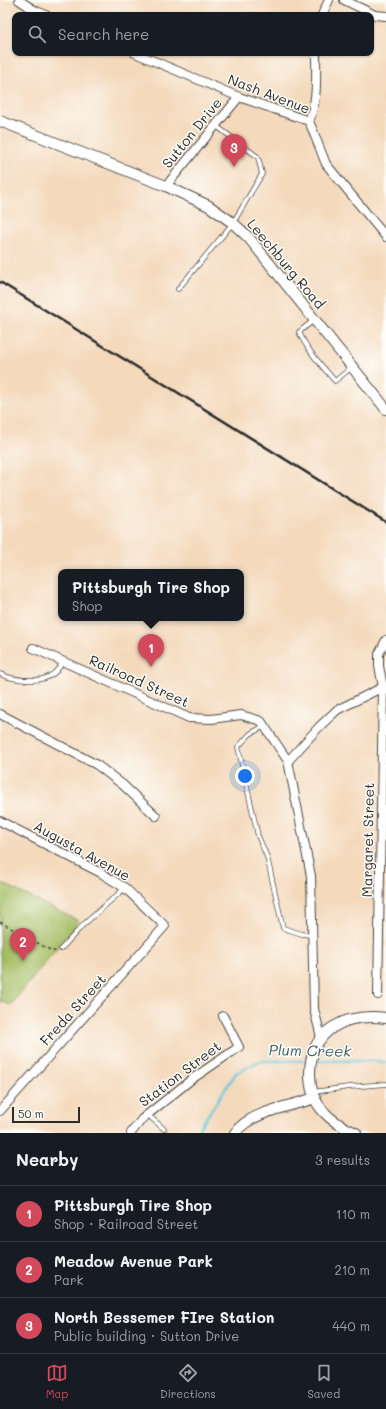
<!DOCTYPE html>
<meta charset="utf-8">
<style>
:root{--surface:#171b24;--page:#242831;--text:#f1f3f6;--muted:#9ea1a6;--line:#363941;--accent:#d1495b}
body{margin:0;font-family:Mali,sans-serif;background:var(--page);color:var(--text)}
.scale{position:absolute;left:12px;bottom:10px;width:68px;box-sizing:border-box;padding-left:4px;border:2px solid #2b2b2b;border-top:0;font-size:11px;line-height:14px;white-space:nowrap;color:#2b2b2b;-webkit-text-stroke:3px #fdfcf7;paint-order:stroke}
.you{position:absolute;left:245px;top:776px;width:14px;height:14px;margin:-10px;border:3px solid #fff;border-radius:50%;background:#1a73e8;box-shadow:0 0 0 6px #1a73e833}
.badge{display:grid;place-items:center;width:26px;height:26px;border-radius:50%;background:var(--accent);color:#fff;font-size:13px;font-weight:700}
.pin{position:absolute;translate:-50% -33px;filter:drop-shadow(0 1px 2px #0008)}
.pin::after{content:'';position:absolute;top:21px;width:14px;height:12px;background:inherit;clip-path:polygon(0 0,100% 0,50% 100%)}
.popup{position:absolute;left:58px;top:569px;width:186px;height:52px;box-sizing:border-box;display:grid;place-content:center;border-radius:8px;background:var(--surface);filter:drop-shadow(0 1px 3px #0005);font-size:13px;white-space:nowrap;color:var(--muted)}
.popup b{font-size:15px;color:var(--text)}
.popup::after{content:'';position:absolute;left:50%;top:100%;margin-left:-8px;border:8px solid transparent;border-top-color:var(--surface)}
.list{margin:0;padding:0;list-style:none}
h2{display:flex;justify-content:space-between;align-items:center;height:52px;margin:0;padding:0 16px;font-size:17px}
h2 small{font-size:13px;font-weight:400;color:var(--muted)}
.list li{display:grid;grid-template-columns:26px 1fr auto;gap:12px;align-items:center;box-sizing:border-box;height:56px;padding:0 16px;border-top:1px solid var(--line)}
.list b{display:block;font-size:15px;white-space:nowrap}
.list p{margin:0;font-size:13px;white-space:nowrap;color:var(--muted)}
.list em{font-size:13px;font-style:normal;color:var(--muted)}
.icon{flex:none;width:22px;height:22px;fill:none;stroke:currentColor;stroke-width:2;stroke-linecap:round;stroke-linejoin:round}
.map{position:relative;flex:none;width:386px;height:1133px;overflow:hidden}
.search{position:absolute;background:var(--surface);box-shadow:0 1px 3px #0004;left:12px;right:12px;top:12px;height:44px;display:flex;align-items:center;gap:10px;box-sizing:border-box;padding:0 14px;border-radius:8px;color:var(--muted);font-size:15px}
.sheet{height:220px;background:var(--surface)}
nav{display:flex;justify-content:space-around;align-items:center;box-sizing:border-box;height:56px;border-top:1px solid var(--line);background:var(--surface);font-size:11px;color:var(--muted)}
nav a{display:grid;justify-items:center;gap:2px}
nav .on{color:var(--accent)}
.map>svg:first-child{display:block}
.green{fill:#a4be64;stroke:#687448}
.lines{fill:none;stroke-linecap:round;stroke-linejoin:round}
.stream{stroke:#5dc5da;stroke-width:2.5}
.service-casing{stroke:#494541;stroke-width:5.5}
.minor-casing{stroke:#494541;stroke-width:10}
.tertiary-casing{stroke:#494541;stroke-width:12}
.path{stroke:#494541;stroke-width:1.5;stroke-dasharray:3 3;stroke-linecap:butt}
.service{stroke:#fff;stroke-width:4}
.minor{stroke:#fff;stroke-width:8}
.tertiary{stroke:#fff;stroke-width:10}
.rail{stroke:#2b2b2b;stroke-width:2.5}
.labels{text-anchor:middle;stroke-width:3;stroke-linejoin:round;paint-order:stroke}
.street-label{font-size:14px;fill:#2b2b2b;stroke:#fdfcf7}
.water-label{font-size:15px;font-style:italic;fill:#3c6168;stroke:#fdfcf7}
</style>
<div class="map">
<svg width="386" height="1133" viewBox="0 0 386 1133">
<rect width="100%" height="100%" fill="#fdfcf7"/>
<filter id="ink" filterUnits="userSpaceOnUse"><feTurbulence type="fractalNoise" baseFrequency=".025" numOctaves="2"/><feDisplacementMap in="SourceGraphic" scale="8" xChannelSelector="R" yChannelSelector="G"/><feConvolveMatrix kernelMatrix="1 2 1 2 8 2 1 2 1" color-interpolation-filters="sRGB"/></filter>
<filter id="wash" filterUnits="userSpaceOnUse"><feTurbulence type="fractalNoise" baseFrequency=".012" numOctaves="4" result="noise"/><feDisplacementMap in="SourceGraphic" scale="16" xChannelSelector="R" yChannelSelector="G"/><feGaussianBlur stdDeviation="0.9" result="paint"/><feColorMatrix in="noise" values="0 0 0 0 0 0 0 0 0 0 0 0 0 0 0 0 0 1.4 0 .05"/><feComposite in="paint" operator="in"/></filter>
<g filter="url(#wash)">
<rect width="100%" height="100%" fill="#f4d9bb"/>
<path class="green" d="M0,882L79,921L11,1005L0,1001Z"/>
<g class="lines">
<path class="stream" d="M314,1061H378L386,1063
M196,1133L236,1073L260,1061H309"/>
</g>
</g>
<g filter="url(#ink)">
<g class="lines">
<g class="service-casing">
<path id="service" d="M178,289L233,223L262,174L258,157L215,125
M314,320L299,332C307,350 322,366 335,381L352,367
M0,674C13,680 41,684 53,674C57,671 60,666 63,662
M264,726L250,734L238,747L258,836L267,857L283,928L302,934L312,935
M61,949L83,925L125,888
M313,1092L349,1087L386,1084
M148,1115L164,1129"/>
</g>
<g class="minor-casing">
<path id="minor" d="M19,0L34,10L46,15
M344,0L375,15L386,16
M322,15L329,0
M135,53L239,97L309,121L326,164L386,237
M309,121C318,100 316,76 316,53
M166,186L239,97
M33,648L189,718L211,719L241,715L261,721L288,761
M0,714L97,765L123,785L156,816
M0,821L101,873L125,888L165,926L0,1111
M378,995L383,687L379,666V654L386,640
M321,1037L314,1009L311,876L288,761L319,727L337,710L383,687H386
M131,1133L142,1119L192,1079L239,1047L223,1016"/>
</g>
<g class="tertiary-casing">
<path id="tertiary" d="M0,121L166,186L209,206L233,223L249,238L386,409
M235,1133C249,1112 292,1106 315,1098
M356,1133C344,1128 332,1121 323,1111C314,1101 310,1087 310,1074C310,1029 346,1013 386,1018"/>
</g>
<path class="path" d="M0,922L52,951H56"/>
<use href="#service" class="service"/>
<use href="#minor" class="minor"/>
<use href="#tertiary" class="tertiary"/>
<path class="rail" d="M0,282L386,522"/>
</g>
</g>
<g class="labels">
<g class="street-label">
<text transform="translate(269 94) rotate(21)" y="5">Nash Avenue</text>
<text transform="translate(192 133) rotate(-51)" y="5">Sutton Drive</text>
<text transform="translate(286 264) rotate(50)" y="5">Leechburg Road</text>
<text transform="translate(139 681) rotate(24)" y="5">Railroad Street</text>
<text transform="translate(368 840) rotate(-89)" y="5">Margaret Street</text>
<text transform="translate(82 851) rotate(29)" y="5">Augusta Avenue</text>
<text transform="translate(73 1010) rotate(-48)" y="5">Freda Street</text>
<text transform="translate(180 1074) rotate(-37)" y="5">Station Street</text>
</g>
<g class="water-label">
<text transform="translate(310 1051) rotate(1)" y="5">Plum Creek</text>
</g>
</g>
</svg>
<div class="scale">50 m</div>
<div class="you"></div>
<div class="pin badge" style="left:151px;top:667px">1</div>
<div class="popup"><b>Pittsburgh Tire Shop</b>Shop</div>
<div class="pin badge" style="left:23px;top:961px">2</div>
<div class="pin badge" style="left:234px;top:167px">3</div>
<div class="search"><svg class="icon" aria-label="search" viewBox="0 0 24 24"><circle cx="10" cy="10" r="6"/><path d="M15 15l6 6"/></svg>Search here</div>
</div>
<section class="sheet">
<h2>Nearby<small>3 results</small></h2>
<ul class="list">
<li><span class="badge">1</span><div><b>Pittsburgh Tire Shop</b><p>Shop · Railroad Street</p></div><em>110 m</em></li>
<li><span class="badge">2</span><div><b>Meadow Avenue Park</b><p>Park</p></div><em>210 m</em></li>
<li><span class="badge">3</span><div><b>North Bessemer FIre Station</b><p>Public building · Sutton Drive</p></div><em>440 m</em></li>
</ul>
</section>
<nav>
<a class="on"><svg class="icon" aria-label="map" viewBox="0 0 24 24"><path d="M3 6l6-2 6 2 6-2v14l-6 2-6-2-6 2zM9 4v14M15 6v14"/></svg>Map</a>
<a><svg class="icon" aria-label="directions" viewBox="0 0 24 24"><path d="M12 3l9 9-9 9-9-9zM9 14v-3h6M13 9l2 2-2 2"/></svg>Directions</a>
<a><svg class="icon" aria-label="saved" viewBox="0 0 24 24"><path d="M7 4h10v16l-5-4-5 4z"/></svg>Saved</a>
</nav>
